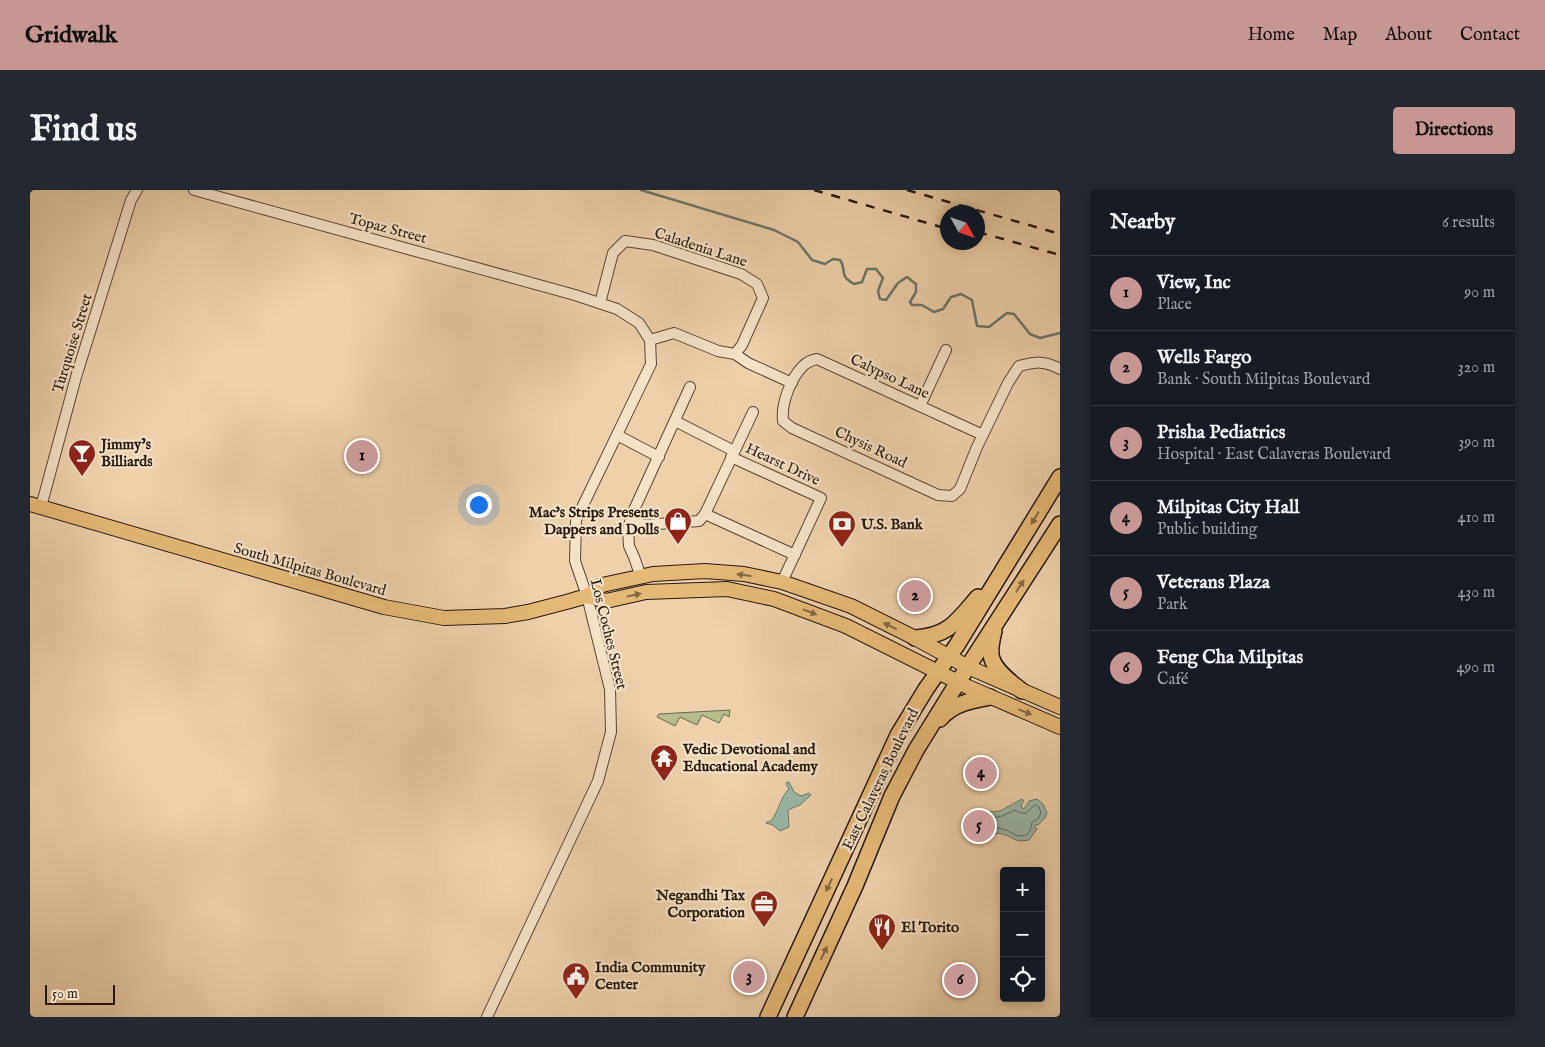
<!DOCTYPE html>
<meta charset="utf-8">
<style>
:root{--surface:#171b24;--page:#242831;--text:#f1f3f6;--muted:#9ea1a6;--line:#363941;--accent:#c59692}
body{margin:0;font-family:"IM FELL English",serif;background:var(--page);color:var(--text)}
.controls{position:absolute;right:15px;bottom:15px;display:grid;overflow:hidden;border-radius:5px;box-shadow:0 2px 8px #0003}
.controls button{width:45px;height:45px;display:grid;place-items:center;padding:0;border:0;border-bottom:1px solid var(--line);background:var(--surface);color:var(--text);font:25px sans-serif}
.compass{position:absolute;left:910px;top:15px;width:45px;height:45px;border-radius:50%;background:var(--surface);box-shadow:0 2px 8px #0003;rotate:130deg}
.scale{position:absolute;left:15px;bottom:12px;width:70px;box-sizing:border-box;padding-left:5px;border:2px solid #271a11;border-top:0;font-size:14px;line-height:18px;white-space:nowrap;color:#271a11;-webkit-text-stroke:4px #f3e1c8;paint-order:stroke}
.you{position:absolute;left:448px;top:314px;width:18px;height:18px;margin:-12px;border:4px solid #fff;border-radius:50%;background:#1a73e8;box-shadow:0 0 0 8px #1a73e833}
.badge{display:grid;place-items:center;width:32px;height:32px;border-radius:50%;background:var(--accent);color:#111;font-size:16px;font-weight:700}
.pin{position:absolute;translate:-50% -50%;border:2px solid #fff;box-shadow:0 1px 5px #0006}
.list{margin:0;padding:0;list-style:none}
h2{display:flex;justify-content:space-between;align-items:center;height:65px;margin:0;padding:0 20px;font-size:21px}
h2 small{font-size:16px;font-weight:400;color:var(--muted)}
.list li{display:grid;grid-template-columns:32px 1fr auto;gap:15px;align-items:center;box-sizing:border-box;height:75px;padding:0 20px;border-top:1px solid var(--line)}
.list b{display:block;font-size:19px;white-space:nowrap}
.list p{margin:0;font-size:16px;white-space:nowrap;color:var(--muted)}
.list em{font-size:16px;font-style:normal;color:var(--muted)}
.icon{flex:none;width:28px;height:28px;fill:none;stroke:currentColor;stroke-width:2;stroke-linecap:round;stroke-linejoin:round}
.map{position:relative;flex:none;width:1030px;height:827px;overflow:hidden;border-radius:5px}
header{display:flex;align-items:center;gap:30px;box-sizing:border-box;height:70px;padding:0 25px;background:var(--accent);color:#111}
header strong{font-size:24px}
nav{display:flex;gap:28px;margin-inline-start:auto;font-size:18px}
.intro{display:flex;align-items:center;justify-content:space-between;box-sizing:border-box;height:120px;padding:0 30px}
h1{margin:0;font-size:35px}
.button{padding:12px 22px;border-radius:5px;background:var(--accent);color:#111;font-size:18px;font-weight:700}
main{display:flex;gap:30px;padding:0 30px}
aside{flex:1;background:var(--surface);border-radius:5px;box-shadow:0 2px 8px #0003}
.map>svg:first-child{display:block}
.green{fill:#b6bc8a;stroke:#6e6b4e}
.water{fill:#99b7a9;stroke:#6b786c}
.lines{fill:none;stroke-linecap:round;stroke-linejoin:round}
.shore{stroke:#60685d;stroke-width:1}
.stream{stroke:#6b786c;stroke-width:2.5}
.minor-casing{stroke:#584837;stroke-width:12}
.major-casing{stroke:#271a11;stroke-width:16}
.highway-casing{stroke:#271a11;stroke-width:18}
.minor{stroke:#f3e1c8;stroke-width:10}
.major{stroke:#e6b875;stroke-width:14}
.highway{stroke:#e6b875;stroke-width:15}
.rail{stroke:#271a11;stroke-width:2.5;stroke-dasharray:9 9;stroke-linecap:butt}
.oneway{fill:#866943}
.labels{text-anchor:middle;stroke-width:4.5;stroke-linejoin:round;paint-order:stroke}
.street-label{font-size:15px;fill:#271a11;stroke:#f3e1c8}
.poi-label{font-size:15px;font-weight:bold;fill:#271a11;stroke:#f3e1c8;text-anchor:start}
</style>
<header>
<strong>Gridwalk</strong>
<nav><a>Home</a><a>Map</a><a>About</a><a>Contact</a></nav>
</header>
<div class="intro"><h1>Find us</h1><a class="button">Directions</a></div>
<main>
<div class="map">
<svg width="1030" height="827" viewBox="0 0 1030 827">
<rect width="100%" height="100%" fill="#edd1aa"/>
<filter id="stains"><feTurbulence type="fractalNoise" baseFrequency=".004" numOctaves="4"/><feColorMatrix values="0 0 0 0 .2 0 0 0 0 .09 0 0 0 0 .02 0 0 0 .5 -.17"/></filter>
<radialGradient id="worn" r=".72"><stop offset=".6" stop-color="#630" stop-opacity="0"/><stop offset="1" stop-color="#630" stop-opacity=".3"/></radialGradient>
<path class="green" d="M700,520L699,527L694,524L689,533L672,525L667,535L650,527L645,536L627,527L629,524Z"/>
<path class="water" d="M757,592H759L764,602L771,606L779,603L781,605L770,615L760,619L758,621L759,637L750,641L743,635L736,633L737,632L741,631C749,621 751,606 759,599L756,594Z
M992,609L994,611L991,615L992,618L994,619L999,611L1007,609L1013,614L1017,623L1015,628L1008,635L1006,634L1005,638L1007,639L999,650C984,653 984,647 972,644C964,642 959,647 952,644C958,640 959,636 957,629L950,625L949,623L970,621Z"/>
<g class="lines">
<path class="shore" d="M1005,615L1009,617L1011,623L1008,629L1002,632L1000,641L997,645L988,646L976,640L963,637L964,628L972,626L985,620L991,623H996Z"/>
<path class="stream" d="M611,0L744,40L768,52L782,70L795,74L803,69L810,70C818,81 807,84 824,94L832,92L837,79H846L853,88L848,101L850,109L856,110L868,93L877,87L886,94V102L880,112L882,115H892L904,122L913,119L921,107L931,104L942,110L947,136L959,137L977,123L984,124L1000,144L1010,148L1030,143"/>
<g class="minor-casing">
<path id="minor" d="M164,0L545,105L587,119L609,133L620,150L621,174L546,330L545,371L557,406L580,499L581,542L568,591L457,827
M570,113L583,63L595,51L623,55L711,84L727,94L733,108L712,155L705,164
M620,150L644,143L688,161L705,164L718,173L762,193
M890,216L916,160
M645,231L704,261
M587,245L629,267
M953,245L787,169C782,170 777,172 773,176C761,188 751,213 753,231L762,238L908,305L922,306L930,299L947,257L978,193L989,176C1006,172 1014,170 1030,179
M701,267L791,308L752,392
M11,317L46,187L101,10L107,0
M675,324L765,365
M602,329L613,335L669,331L675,324L723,222
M611,387L604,367L599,356L598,339L603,322L660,197"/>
</g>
<g class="major-casing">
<path id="major" d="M0,314L354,417L414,428L475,426L498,422L540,411L557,406L572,395L623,384L675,381L714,384L752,392L821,416L885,448L938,477L1030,517
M557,406L576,411L616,402L697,399L744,409L816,436L938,497L1030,537"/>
</g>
<g class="highway-casing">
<path id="highway" d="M964,441C962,449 959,461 962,469C966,482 982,493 992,501
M885,448C919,446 927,431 948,407
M910,529C922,514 942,510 960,507
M738,827L868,545L896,499L927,455L1030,287
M765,827L825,696L862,606L886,560L928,492L1030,334"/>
</g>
<use href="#minor" class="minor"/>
<use href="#major" class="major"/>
<use href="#highway" class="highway"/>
<path class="rail" d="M784,0L918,39
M877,0L1030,44
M948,42L1030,65"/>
</g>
<defs><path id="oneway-solid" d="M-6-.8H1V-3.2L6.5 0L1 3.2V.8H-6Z" transform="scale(1.25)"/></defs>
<g class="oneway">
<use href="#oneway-solid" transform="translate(1005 328) rotate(121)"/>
<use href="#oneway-solid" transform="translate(714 385) rotate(-173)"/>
<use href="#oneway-solid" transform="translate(990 396) rotate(-57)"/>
<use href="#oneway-solid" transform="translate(604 405) rotate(-12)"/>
<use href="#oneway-solid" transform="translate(780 422) rotate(21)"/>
<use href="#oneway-solid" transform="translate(860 436) rotate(-154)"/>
<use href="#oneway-solid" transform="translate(995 522) rotate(22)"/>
<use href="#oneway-solid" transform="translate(799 695) rotate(115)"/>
<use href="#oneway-solid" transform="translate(794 763) rotate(-65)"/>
</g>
<defs>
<g id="bar-pin" transform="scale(1.4375)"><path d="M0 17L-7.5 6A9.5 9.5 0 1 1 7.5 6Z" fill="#8f2418" stroke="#f3e1c8"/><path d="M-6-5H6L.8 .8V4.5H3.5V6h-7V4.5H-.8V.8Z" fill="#fff"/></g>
<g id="shop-pin" transform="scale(1.4375)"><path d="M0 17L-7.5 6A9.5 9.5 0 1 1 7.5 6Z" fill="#8f2418" stroke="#f3e1c8"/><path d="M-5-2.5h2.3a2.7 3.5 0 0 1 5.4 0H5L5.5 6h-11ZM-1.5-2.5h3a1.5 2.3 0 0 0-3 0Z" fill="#fff"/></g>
<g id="bank-pin" transform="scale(1.4375)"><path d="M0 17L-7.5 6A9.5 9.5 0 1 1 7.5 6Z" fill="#8f2418" stroke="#f3e1c8"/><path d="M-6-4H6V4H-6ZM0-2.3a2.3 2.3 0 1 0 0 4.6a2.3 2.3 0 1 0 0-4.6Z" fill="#fff"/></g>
<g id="temple-pin" transform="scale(1.4375)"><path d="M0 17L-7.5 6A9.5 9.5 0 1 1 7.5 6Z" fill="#8f2418" stroke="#f3e1c8"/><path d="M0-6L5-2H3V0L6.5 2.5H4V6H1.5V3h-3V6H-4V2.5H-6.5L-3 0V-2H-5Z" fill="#fff"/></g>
<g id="office-pin" transform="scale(1.4375)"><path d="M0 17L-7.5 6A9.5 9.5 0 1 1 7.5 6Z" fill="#8f2418" stroke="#f3e1c8"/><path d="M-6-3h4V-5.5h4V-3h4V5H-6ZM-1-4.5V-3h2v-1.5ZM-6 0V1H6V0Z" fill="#fff"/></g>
<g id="restaurant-pin" transform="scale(1.4375)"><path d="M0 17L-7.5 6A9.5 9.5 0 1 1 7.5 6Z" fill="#8f2418" stroke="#f3e1c8"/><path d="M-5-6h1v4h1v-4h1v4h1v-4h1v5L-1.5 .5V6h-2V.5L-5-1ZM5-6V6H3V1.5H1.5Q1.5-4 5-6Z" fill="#fff"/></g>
<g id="civic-pin" transform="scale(1.4375)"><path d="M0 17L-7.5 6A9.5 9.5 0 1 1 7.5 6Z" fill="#8f2418" stroke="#f3e1c8"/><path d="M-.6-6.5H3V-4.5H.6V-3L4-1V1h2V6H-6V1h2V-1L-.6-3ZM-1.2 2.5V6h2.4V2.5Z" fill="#fff"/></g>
</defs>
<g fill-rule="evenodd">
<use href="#bar-pin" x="52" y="263"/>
<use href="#shop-pin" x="648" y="331"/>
<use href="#bank-pin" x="812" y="334"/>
<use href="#temple-pin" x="634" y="568"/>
<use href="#office-pin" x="734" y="714"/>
<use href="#restaurant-pin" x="852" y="737"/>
<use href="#civic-pin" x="546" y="786"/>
</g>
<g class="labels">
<g class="street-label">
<text transform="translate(358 38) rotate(15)" y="5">Topaz Street</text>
<text transform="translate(671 57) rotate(18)" y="5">Caladenia Lane</text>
<text transform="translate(42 153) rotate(-73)" y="5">Turquoise Street</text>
<text transform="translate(860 186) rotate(25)" y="5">Calypso Lane</text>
<text transform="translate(841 257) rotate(25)" y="5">Chysis Road</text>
<text transform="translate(753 274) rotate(25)" y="5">Hearst Drive</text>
<text transform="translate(280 379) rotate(16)" y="5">South Milpitas Boulevard</text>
<text transform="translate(579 444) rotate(76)" y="5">Los Coches Street</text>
<text transform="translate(850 589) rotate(-64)" y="5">East Calaveras Boulevard</text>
</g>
<g class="poi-label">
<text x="71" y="259">Jimmy’s<tspan x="71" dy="17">Billiards</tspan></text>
<text x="629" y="327" text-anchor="end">Mac's Strips Presents<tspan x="629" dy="17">Dappers and Dolls</tspan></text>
<text x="831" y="339">U.S. Bank</text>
<text x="653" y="564">Vedic Devotional and<tspan x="653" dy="17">Educational Academy</tspan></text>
<text x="715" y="710" text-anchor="end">Negandhi Tax<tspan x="715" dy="17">Corporation</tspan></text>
<text x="871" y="742">El Torito</text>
<text x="565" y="782">India Community<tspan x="565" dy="17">Center</tspan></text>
</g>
</g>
<rect width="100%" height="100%" filter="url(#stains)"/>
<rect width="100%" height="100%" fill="url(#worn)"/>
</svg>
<div class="controls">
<button>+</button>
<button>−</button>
<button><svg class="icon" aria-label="locate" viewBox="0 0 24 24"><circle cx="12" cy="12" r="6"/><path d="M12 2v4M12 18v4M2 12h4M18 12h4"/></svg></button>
</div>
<svg class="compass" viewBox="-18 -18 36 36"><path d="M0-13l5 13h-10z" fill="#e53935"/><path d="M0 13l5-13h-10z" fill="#9ea1a6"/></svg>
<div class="scale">50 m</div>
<div class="you"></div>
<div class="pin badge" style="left:332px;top:266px">1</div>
<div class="pin badge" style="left:885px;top:406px">2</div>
<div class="pin badge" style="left:719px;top:787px">3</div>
<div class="pin badge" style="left:951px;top:583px">4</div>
<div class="pin badge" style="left:949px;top:636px">5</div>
<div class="pin badge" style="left:930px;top:790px">6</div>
</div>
<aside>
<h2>Nearby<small>6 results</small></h2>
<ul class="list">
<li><span class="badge">1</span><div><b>View, Inc</b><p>Place</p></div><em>90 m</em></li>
<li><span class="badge">2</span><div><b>Wells Fargo</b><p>Bank · South Milpitas Boulevard</p></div><em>320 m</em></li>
<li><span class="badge">3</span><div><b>Prisha Pediatrics</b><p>Hospital · East Calaveras Boulevard</p></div><em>390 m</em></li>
<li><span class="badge">4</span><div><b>Milpitas City Hall</b><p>Public building</p></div><em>410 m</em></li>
<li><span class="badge">5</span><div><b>Veterans Plaza</b><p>Park</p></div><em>430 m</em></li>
<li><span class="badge">6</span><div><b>Feng Cha Milpitas</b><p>Café</p></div><em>490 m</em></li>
</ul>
</aside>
</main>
